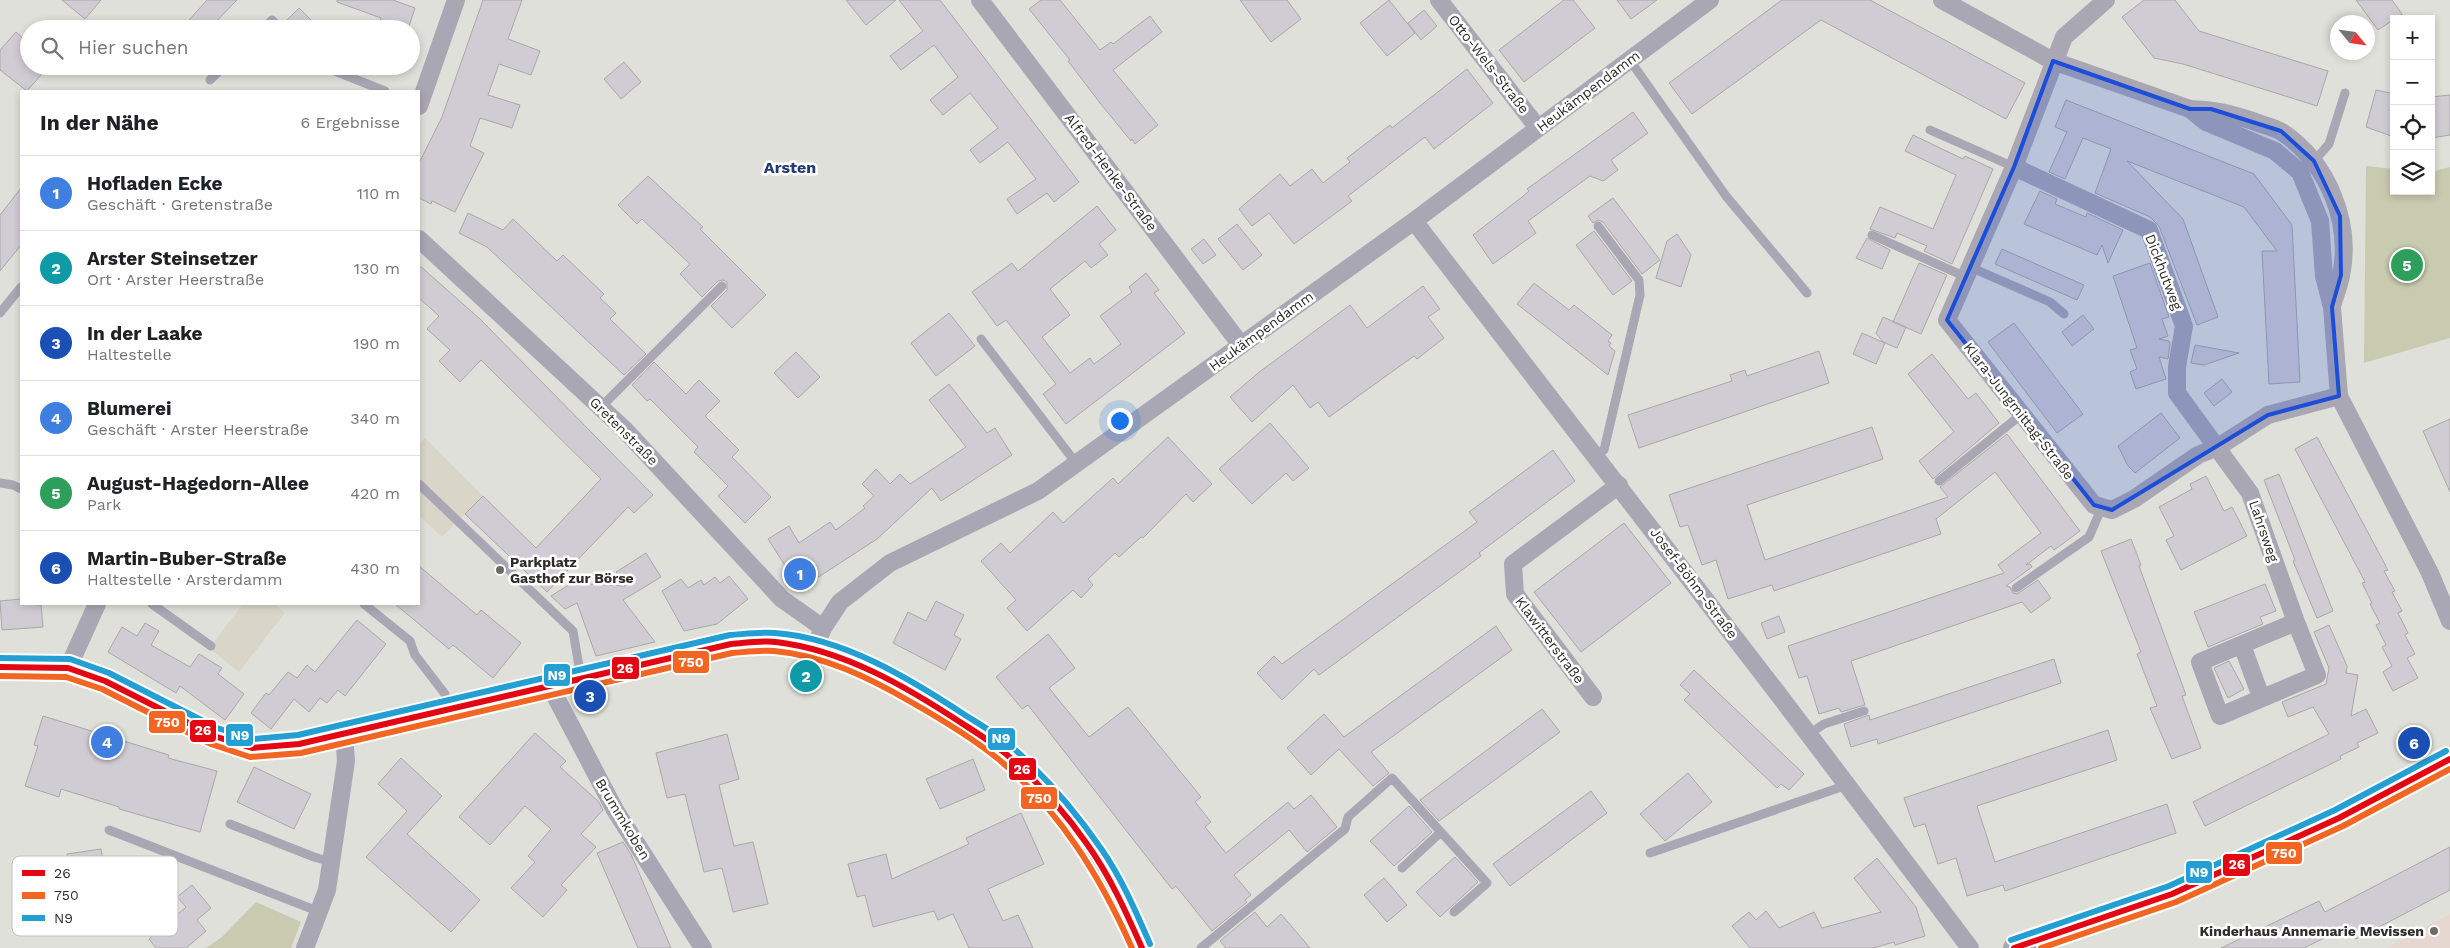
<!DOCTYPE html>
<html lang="de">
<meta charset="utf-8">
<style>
:root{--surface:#fff;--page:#f2f2f2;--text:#202124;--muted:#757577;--line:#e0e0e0;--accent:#7c3aed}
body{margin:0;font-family:"Work Sans",sans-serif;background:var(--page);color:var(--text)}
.controls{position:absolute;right:15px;top:15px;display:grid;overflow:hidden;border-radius:0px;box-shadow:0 2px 8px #0003}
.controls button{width:45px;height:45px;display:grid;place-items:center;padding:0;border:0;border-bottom:1px solid var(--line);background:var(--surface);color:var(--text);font:25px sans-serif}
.compass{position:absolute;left:2330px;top:15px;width:45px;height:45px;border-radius:50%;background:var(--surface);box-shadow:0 2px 8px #0003;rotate:119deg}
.you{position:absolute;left:1119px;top:420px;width:18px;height:18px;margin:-12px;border:4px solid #fff;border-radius:50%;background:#1a73e8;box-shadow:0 0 0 8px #1a73e833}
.badge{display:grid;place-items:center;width:32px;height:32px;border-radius:50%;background:var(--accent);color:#fff;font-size:16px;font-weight:700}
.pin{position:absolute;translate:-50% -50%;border:2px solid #fff;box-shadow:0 1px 5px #0006}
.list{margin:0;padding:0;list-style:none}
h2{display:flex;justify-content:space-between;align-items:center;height:65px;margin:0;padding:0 20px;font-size:21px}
h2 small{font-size:16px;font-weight:400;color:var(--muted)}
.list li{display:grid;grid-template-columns:32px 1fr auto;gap:15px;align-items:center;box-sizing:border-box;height:75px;padding:0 20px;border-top:1px solid var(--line)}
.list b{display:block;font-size:19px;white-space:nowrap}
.list p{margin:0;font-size:16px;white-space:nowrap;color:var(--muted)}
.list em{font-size:16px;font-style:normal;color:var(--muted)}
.icon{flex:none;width:28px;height:28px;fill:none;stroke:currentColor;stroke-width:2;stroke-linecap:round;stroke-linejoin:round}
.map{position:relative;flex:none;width:2450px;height:948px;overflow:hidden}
.search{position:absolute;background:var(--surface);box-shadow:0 2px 8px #0003;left:20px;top:20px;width:400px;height:55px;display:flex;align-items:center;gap:12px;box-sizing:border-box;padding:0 18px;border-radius:28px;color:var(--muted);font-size:19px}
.panel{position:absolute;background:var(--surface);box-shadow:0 2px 8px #0003;left:20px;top:90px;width:400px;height:515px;border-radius:0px}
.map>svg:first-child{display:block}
.built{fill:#d9d6c9}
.education{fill:#e6d8d1}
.green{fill:#c8cbaf}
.building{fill:#d0ccd3;stroke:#a8a8a7}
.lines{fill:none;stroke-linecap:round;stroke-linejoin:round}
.service{stroke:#aaa7b4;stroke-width:9}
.minor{stroke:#aaa7b4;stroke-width:18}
.tertiary{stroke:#aaa7b4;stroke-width:22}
.bus-1-casing{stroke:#fff;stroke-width:10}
.bus-2-casing{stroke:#fff;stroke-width:10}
.bus-3-casing{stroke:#fff;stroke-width:10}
.bus-1{stroke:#e30613;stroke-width:6}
.bus-2{stroke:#f26522;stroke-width:6}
.bus-3{stroke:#249fd3;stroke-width:6}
.marked{fill:#1d4ed8;fill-opacity:0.2;stroke:#1d4ed8;stroke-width:4;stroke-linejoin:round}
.poi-dot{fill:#6c6c67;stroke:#fff;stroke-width:2}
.labels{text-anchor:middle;stroke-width:5;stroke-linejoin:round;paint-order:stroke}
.street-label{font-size:14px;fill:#2e2d29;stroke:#fff}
.poi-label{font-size:14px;font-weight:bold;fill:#2e2d29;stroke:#fff;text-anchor:start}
.quarter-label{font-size:16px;font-weight:bold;fill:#233b72;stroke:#fff}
.key{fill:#fff;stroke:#c0c0bf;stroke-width:1}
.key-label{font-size:14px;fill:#2e2d29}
.line-badge{stroke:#fff;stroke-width:2}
.badge-label{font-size:14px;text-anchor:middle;font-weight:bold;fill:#fff}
</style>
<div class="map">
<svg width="2450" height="948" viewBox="0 0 2450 948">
<rect width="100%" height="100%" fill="#e0e0da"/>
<path class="built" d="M425,438L483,496L442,537L419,516V445Z
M241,604H274L285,613L239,672L209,648L242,605Z"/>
<path class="education" d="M2450,914V948H2387Z"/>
<path class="green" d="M2366,166L2394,169V191H2431V172L2450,167V338L2364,363Z
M256,902L301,922L291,948H206L222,937Z"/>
<path class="building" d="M62,0H101L85,19Z
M207,0H237L209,29H181Z
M337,0H393L415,8L408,29H391L379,24L381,18L337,2Z
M483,0H522L508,39L540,51L531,75L499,64L488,95L520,105L512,128L480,118L470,146L484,153L455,212L432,201L431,204L419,198V163L442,117Z
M846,0H896L866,25Z
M899,0H940L1079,182L1054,202L1047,193L1017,214L1007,199L1036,179L1008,142L980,163L970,150L998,128L970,93L943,115L930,100L958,77L934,45L901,70L890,56L923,31Z
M1041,0H1060L1100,50L1111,42L1113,44L1150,16L1162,32L1113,70L1158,125L1135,144L1132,139L1131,141L1100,103L1068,61L1070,60L1029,9Z
M1240,0H1287L1301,19L1271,42Z
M1389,0L1415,33L1387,56L1360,23Z
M1564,0H1573L1595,28L1524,82L1499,50Z
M1617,0H1657L1631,19Z
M1782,0H1870L2025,83L2006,119L1821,20L1692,114L1669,83Z
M2144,0H2175L2199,31L2328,71L2317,106L2183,64L2154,58L2122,17Z
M2356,0H2392L2402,14L2378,30Z
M299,8L320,29H287L284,23Z
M1424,10L1437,26L1421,40L1408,23Z
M16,32L29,44V66H49L27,91L0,70V50Z
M624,62L641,82L621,99L604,79Z
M1467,69L1493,103L1434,149L1425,137L1348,196L1352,201L1294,244L1269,213L1252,226L1239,209L1280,174L1290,186L1312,169L1323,183L1350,162L1347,158L1390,125L1392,128Z
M2376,90L2394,94V137L2366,127Z
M2450,95V135L2431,138V97Z
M2066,100L2254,174L2292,225L2300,382L2269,384L2262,251H2277L2244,207L2127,161L2183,219L2218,317L2197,325L2159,226L2150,217L2095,193L2111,149L2083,138L2065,179L2049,172L2067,132L2055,127Z
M1633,112L1648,133L1611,160L1618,170L1603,181L1590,176L1528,221L1536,233L1493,264L1473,235L1522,197L1529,191L1527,189Z
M1913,135L1963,159L1965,156L1993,169L1952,264L1924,251L1927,246L1897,233L1895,238L1870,229L1880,207L1933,229L1956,175L1905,151Z
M648,176L703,227L700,229L766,295L732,328L711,306L727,290V282L723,280L718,281L702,297L680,274L690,264L642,219L637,224L618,205Z
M21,188V245L0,271V215Z
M2040,191L2057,199L2055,204L2086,217L2087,213L2123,230L2108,263L2102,245L2097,255L2024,224Z
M1613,198L1660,260L1642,274L1603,222L1598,220L1593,223L1588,216Z
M1097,206L1116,230L1099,244L1108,255L1091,268L1085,261L1050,289L1070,315L1042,337L1070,373L1090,358L1094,364L1121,344L1100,316L1132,292L1129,287L1146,273L1159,290L1154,293L1185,333L1066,424L1043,394L1056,384L1006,320L997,326L972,292L1012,263L1018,271Z
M468,213L503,230L513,219L557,261L563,255L604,294L600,298L616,313L610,319L646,354L624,375L487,247L459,233Z
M1237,224L1262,255L1243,270L1218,239Z
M1594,231L1632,281L1613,295L1576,245Z
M1677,234L1691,255L1681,287L1656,278L1667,241Z
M1867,238L1890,250L1882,269L1856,258Z
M1204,239L1216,255L1203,264L1191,249Z
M2002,249L2084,285L2077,300L1995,264Z
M1919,263L1947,275L1921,334L1893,322Z
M2150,263L2169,317L2162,319L2168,336L2159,339L2169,341L2170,344L2168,359L2159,357L2166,379L2136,389L2130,372L2137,369L2130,350L2137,348L2113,276Z
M419,265L480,319L653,495L634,513L628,507L547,592L465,514L483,496L536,548L601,479L481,360L460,382L439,361L450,350L427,329L439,316L419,298Z
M1534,283L1569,310L1574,305L1612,335L1608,341L1611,343L1609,346L1615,351L1608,375L1517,304Z
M1423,286L1440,309L1428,317L1444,338L1417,359L1414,356L1329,417L1318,402L1310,408L1293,385L1252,422L1230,397L1258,373L1350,305L1367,328Z
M949,313L975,346L936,376L911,343Z
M2083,315L2094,329L2072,346L2062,332Z
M1883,317L1906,327L1897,348L1883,342L1876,333Z
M2014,323L2083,414L2057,433L1988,342Z
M1862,333L1885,343L1876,364L1853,354Z
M2195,345L2239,353L2204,365L2191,363Z
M1819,351L1829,383L1639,448L1628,415L1732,381L1730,375L1745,370L1747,376Z
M796,352L820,377L798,398L774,373Z
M1932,354L1968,399L1976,393L1999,423L1933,479L1919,461L1954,432L1908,374Z
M654,362L686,394L699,380L720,401L705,416L739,450L732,457L771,497L745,523L718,496L728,486L694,452L698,447L650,399L647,401L632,385Z
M2222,379L2232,392L2214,406L2204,393Z
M949,384L987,433L995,428L1012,455L941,501L932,488L877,539L800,589L768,539L789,526L799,543L830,522L836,530L865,508L863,506L874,496L862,484L876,469L890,484L900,474L910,484L966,447L929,400Z
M2161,413L2180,438L2135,473L2128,466L2118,446Z
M2450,419V492L2423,431Z
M1270,423L1309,468L1293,481L1286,473L1252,504L1219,469Z
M1872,427L1883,459L1747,505L1765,560L1948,497L1940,487L2007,434L2080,531L2054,550L2051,546L2026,565L2030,564L2032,567L2006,586L2010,587L2013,593L2017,594L2038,580L2051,598L2031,613L2022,602L1851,661L1865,705L1841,712L1839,708L1819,714L1807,676L1799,678L1788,646L2004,573L1998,565L2041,533L1995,472L1936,519L1941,534L1774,591L1772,585L1728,599L1716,560L1702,565L1688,525L1680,527L1669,495Z
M1168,437L1212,484L1193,502L1186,494L1143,538L1141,537L1119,557L1115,553L1088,579L1093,585L1081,598L1073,590L1027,631L1007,608L1016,600L981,561L1001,543L1010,553L1053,512L1063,523L1113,478L1118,484Z
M2317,437L2388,570L2384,571L2395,591L2392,592L2402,611L2398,613L2408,633L2405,635L2415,654L2407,658L2418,678L2393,691L2383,672L2392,666L2382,647L2386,645L2376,625L2380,623L2370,604L2372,603L2362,583L2365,582L2295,449Z
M1553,450L1575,481L1479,553L1481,556L1319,675L1314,669L1282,700L1257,673L1274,656L1282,664L1477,522L1469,512Z
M2279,474L2333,611L2317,618L2293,561L2295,560L2264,480Z
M2206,476L2224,511L2232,507L2247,536L2181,570L2166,540L2174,536L2159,507L2192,489L2190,484Z
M1624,523L1671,583L1581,652L1534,592Z
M2131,539L2141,565L2139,566L2186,695L2182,696L2201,748L2172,759L2150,708L2157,706L2137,654L2141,652L2101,551Z
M646,553L661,577L623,600L655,642L596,656L577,603L565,609L551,596L572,583L625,586L616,572Z
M419,566L477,615L481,610L521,643L493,678L453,645L449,649L395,604H419Z
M729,576L748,599L717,624L684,631L662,591L681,579L688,588L701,580L704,585L715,577L720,583Z
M2265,584L2276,611L2260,617L2263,624L2208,647L2194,612Z
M21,599V604L41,605L43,627L2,630L0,601Z
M936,601L964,615L954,635L961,639L945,670L893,643L908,612L926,621Z
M1779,616L1785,632L1767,639L1761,623Z
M357,620L386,644L345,696L338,690L327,703L320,698L309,712L294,699L271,729L251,713L266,693L269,695L288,672L297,678L307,665L315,672Z
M145,623L159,631L151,645L190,667L199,654L222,668L218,674L244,694L225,720L180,686L176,693L108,652L122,627L137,636Z
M2329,625L2347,666L2346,673L2358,675L2351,716L2366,709L2378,733L2357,743L2359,747L2340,756L2341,759L2205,826L2193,802L2329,734L2313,707L2288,717L2282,702L2326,684L2329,668L2314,632Z
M1496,626L1512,650L1371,752L1389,773L1373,786L1339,749L1311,775L1287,748L1324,714L1344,737Z
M1048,634L1075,668L1049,688L1089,737L1128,707L1201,797L1195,802L1211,822L1205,827L1226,853L1288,802L1294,809L1311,795L1337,827L1307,852L1289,830L1234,875L1251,895L1245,900L1247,902L1212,931L1176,886L1172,889L1150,861L1028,705L1022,709L996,677Z
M2054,659L2061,683L1878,744L1877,739L1851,747L1844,724L1869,715L1870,720Z
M2229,661L2244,689L2228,698L2214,668Z
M1694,670L1804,774L1789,790L1781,784L1777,788L1684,700L1690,694L1680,685Z
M1542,709L1560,732L1439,821L1420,800Z
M43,716L169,755L168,758L217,771L200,832L119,809V807L61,789L59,797L25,786L38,746L34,745Z
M2108,730L2117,760L1977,806L1995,862L2167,804L2176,833L2005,891L2003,885L1967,896L1956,858L1938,864L1925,824L1914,827L1904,798Z
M535,733L566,761L560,767L599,802L603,810L581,834L596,847L561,885L567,890L543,917L511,888L535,862L528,856L551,829L525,806L490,845L459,817Z
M727,734L739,779L719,785L734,846L753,842L768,904L733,912L722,868L704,872L685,794L667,798L656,753Z
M401,758L442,796L407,834L480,900L451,932L366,857L407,811L378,784Z
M973,759L985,790L940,809L926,779Z
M254,767L311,794L294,829L237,802Z
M1688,773L1712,802L1665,841L1640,814Z
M1591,791L1607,813L1510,886L1493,864Z
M1409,806L1432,832L1394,866L1370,841Z
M1021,813L1044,864L988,889L1003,921L1018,915L1033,948H969L953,914L938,920L934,911L873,927L865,895L857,897L848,864L886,854L892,879L969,844L966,838Z
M623,842L631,854L671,948H638L597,853Z
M2450,847V890L2356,939L2349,926L2304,948H2221L2319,901L2325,912Z
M101,849L106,879L116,877L121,909L77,916L67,854Z
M1455,857L1478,882L1440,917L1416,892Z
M1877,858L1916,907L1925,936L1895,945L1894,942L1873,948H1750L1732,926L1749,912L1756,920L1766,911L1779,928L1814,912L1822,928L1881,912L1854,878Z
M1384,878L1407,905L1387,922L1364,895Z
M192,885L211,908L197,920L206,931L186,948H156L149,939L186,907L177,897Z
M1255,912L1267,927L1281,914L1310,948H1226L1220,941Z"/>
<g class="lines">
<path class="service" d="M263,29L272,20L281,29
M1629,59L1726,196L1807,293
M322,66L385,91
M210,80L224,66
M1930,130L2014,167
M2314,161L2329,144L2345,93
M1872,235L1966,277
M1970,267L2050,302L2064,314
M0,313L21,287
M981,339L1076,463
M601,407L722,286
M1595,456L1604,450L1640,295L1639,280L1598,226
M1939,481L2022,414
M0,483L13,485L21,489
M419,484L573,631L581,678
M2016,588L2089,537L2102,507
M152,604L211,646
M364,604L410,641L415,655L445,694L447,710
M1809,734L1824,724L1864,711
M230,824L314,857L331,862
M109,830L320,912
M1650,853L1847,785
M1402,868L1441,832
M1201,948L1345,829L1348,817L1392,778L1487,883L1454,912"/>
<path class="minor" d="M980,0L1241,345
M1439,0L1538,128
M1942,0L2053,61L2190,109L2206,122L2275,151L2300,172L2320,221L2324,276L2332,307L2339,396L2430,573L2450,621
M2106,0L2064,37L2014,167L1947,320L2094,505L2112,510L2134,499L2198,455L2218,447L2268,415L2339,396
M419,106L456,0
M2190,109C2213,109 2231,114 2253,121C2262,125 2274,127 2282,132C2328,163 2352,222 2341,276C2339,286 2335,296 2332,306
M2014,167L2149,230L2184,326L2177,367V393L2250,493L2296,622L2317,675L2220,716L2200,662L2296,622
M1414,221L1782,699L1970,948
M419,239L624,429L782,599L823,628
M2242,645L2261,697
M814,649L823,628L840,602L890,563L1038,491L1414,221L1710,0
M68,668L97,604
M550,686L615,810L703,948
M1593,697L1515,594L1513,564L1619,485
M305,948L327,890L346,761L344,734"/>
<path class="tertiary" d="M0,667L68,668L105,681L214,736L252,748L299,744L731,644C746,643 762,641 776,642C841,648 919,694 972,730C983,738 996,745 1006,754C1036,780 1064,812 1087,844C1110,875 1126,912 1142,948
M2014,948L2172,894L2339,818L2450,759"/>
<g class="bus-1-casing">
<path id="bus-1" d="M0,667L68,668L105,681L214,736L252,748L299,744L731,644C746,643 762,640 776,642C844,650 907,687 963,724C977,733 993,743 1006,754C1037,781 1064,811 1087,844C1110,876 1126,912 1142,948
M2014,948L2172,894L2339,818L2450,759"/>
</g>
<g class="bus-2-casing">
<path id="bus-2" d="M0,676L66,677L102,689L211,744L250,757L301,753L732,653C746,652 760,650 774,651C823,655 870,678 911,702C941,719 971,737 997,758C1059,809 1100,876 1132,948
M2041,948L2176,902L2343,826L2450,769"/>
</g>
<g class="bus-3-casing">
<path id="bus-3" d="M0,658L70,659L109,673L217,728L253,739L298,735L730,635C745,634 760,632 775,633C843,638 909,678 965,715C981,725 998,735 1012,747C1046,777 1076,812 1102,850C1122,879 1136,912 1150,944
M2011,940L2169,886L2335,810L2446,751"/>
</g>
<use href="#bus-1" class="bus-1"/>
<use href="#bus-2" class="bus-2"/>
<use href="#bus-3" class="bus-3"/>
</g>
<path class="marked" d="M2053,61L2190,109H2211L2281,131L2314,161L2340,216L2341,275L2332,307L2339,396L2268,415L2112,510L2094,505L1947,320L2014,167Z"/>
<g class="poi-dot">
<circle cx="500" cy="570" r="5"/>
<circle cx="2434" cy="931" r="5"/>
</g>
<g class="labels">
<g class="street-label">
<text transform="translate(1489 64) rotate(52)" y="5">Otto-Wels-Straße</text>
<text transform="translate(1588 91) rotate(-37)" y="5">Heukämpendamm</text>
<text transform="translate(1111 172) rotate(53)" y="5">Alfred-Henke-Straße</text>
<text transform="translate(2164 272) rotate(69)" y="5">Dickhutweg</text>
<text transform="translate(1261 331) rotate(-36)" y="5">Heukämpendamm</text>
<text transform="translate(2019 411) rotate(52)" y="5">Klara-Jungmittag-Straße</text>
<text transform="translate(624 431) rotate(45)" y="5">Gretenstraße</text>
<text transform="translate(2264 531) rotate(71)" y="5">Lahrsweg</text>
<text transform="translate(1694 583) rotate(53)" y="5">Josef-Böhm-Straße</text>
<text transform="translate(1550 640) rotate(53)" y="5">Klawitterstraße</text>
<text transform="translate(623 819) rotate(59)" y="5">Brummkoben</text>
</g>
<g class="poi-label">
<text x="510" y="567">Parkplatz<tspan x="510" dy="16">Gasthof zur Börse</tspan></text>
<text x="2424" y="936" text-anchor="end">Kinderhaus Annemarie Mevissen</text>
</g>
<g class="quarter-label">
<text x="790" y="173">Arsten</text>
</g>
</g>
<rect x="12" y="856" width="166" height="80" rx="8" class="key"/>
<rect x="22" y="870" width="23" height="6" fill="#e30613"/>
<rect x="22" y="892" width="23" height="7" fill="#f26522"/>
<rect x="22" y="915" width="23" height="6" fill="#249fd3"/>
<g class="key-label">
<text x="54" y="878">26</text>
<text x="54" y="900">750</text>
<text x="54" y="923">N9</text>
</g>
<g class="line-badge">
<rect x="672" y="650" width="38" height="24" rx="5" fill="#f26522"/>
<rect x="611" y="656" width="29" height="24" rx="5" fill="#e30613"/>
<rect x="543" y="663" width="28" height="24" rx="5" fill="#249fd3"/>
<rect x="148" y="710" width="38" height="24" rx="5" fill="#f26522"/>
<rect x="189" y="719" width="28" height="24" rx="5" fill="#e30613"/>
<rect x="225" y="723" width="29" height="24" rx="5" fill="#249fd3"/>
<rect x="987" y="727" width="29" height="24" rx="5" fill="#249fd3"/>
<rect x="1008" y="757" width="29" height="24" rx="5" fill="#e30613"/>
<rect x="1020" y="786" width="38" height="24" rx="5" fill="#f26522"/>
<rect x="2265" y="841" width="38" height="24" rx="5" fill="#f26522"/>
<rect x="2222" y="853" width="29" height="24" rx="5" fill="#e30613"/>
<rect x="2185" y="860" width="28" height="24" rx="5" fill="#249fd3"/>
</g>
<g class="badge-label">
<text x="691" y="667">750</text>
<text x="625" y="673">26</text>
<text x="557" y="680">N9</text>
<text x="167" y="727">750</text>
<text x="203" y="735">26</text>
<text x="240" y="740">N9</text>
<text x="1001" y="743">N9</text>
<text x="1022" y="774">26</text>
<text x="1039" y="803">750</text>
<text x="2284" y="858">750</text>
<text x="2237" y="869">26</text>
<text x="2199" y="877">N9</text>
</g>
</svg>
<div class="controls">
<button>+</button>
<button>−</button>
<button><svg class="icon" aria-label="locate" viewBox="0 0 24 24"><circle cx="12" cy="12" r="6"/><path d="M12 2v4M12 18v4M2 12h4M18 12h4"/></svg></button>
<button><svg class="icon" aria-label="layers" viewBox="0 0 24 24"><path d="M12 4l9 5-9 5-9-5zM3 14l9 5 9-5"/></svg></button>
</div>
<svg class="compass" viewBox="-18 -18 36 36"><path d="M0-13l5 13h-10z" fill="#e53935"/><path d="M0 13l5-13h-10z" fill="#757577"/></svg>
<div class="you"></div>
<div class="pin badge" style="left:800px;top:574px;background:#3f7fe0">1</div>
<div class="pin badge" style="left:806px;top:676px;background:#0f9aa8">2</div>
<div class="pin badge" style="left:590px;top:696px;background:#1a4fb4">3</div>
<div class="pin badge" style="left:107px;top:742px;background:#3f7fe0">4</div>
<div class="pin badge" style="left:2407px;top:265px;background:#2e9e5b">5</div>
<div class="pin badge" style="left:2414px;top:743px;background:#1a4fb4">6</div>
<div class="search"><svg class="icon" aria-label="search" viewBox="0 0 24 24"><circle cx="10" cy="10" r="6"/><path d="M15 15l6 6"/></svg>Hier suchen</div>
<section class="panel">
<h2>In der Nähe<small>6 Ergebnisse</small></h2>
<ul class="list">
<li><span class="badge" style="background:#3f7fe0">1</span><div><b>Hofladen Ecke</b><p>Geschäft · Gretenstraße</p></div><em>110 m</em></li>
<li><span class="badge" style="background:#0f9aa8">2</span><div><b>Arster Steinsetzer</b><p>Ort · Arster Heerstraße</p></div><em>130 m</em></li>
<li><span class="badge" style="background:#1a4fb4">3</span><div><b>In der Laake</b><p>Haltestelle</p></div><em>190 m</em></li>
<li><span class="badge" style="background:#3f7fe0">4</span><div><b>Blumerei</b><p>Geschäft · Arster Heerstraße</p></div><em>340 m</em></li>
<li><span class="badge" style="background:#2e9e5b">5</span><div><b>August-Hagedorn-Allee</b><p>Park</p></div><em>420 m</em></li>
<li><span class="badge" style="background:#1a4fb4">6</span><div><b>Martin-Buber-Straße</b><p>Haltestelle · Arsterdamm</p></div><em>430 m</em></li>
</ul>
</section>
</div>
